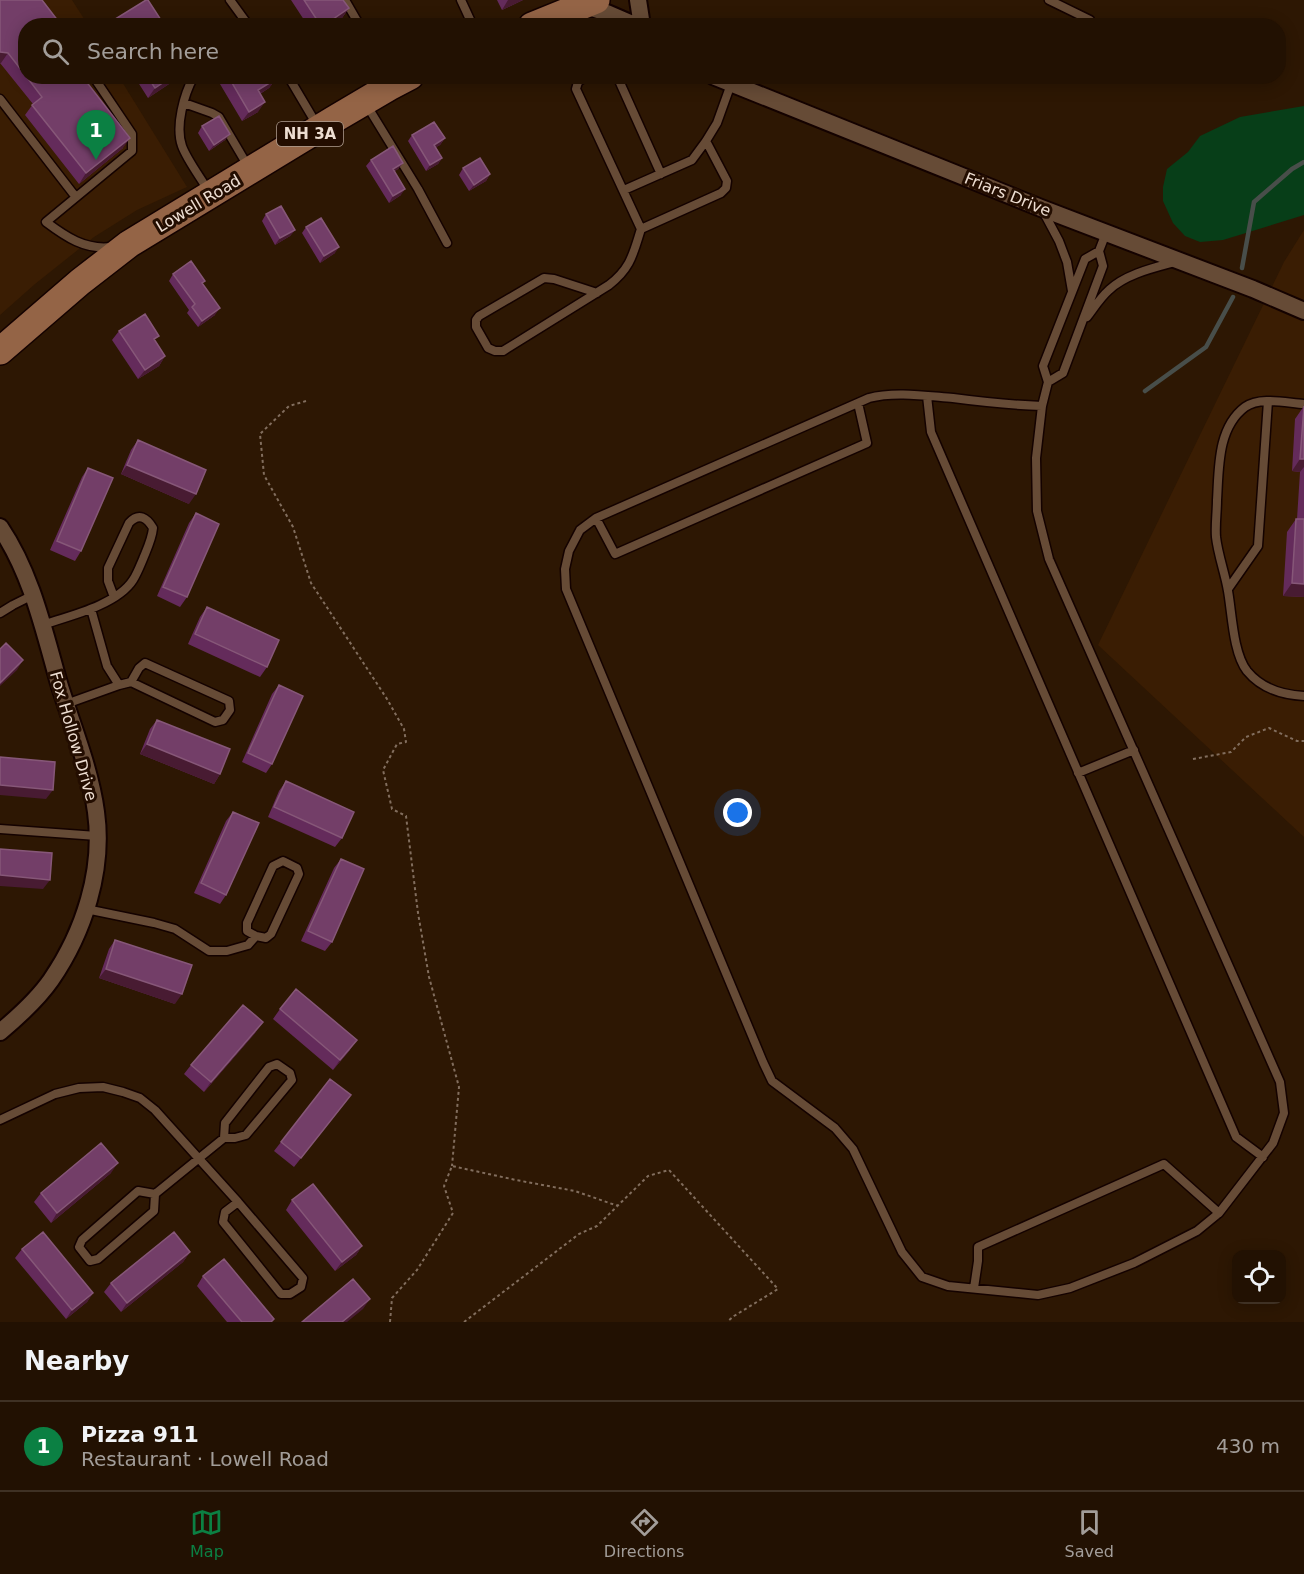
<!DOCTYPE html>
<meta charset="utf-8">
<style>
:root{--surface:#221102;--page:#2e1f11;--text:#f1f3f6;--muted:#a29d99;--line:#3f3124;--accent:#0b8043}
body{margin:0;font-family:"DejaVu Sans",sans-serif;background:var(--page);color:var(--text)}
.controls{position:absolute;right:18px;bottom:18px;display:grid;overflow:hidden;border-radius:12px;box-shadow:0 3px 15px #0003}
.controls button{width:54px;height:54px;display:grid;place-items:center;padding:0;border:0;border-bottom:2px solid var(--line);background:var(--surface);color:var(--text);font:30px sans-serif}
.you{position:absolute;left:738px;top:813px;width:21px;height:21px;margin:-15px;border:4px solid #fff;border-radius:50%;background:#1a73e8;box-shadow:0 0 0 9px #1a73e833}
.badge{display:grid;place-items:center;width:39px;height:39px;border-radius:50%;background:var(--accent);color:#fff;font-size:20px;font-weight:700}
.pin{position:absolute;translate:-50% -50px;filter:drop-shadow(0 2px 3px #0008)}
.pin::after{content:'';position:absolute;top:32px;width:21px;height:18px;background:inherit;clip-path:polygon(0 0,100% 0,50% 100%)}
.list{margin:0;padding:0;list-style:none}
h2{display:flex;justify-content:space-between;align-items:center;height:78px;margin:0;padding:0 24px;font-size:26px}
h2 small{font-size:20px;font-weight:400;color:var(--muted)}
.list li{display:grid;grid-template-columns:39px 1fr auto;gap:18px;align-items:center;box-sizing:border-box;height:90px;padding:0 24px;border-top:2px solid var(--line)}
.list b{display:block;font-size:22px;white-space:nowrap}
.list p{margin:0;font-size:20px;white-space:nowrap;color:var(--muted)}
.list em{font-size:20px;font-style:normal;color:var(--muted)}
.icon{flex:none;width:33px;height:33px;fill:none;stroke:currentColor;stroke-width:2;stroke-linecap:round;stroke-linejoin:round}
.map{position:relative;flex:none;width:1304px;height:1322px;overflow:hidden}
.search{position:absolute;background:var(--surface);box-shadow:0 3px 15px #0003;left:18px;right:18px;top:18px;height:66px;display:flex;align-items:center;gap:15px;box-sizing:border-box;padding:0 21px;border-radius:24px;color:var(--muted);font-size:22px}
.sheet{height:168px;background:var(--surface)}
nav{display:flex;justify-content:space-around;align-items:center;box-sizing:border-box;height:84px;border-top:2px solid var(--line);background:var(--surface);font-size:16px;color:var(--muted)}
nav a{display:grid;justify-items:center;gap:3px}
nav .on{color:var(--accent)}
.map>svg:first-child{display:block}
.built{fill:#3a1d03}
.green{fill:#073e18}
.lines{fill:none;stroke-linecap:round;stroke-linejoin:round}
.stream{stroke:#484e4a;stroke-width:4.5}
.lane-casing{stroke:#140200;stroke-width:11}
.street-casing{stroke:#140200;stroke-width:20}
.primary-casing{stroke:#140200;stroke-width:30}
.path{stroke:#826e5e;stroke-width:2;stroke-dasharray:3 3;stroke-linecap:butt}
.lane{stroke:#664b36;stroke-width:8}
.street{stroke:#664b36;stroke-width:16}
.primary{stroke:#946446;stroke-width:27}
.wall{fill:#642b5b}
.shaded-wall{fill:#481b32}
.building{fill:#733e68;stroke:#865778;stroke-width:1.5}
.labels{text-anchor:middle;stroke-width:6;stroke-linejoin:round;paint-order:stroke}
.shield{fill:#230d00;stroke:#b09f92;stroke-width:1.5}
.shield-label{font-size:15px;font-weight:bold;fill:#edddd1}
.street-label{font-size:16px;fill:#edddd1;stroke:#230d00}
</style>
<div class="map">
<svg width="1304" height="1322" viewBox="0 0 1304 1322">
<rect width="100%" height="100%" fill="#2d1703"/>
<path class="built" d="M0,0H72L88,25L26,26V76L119,77L187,187L137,210L94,237L35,284L0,315Z
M1304,230V837L1098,645L1284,262Z"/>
<path class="green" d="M1304,106V215L1223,240L1200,242L1185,236L1173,223L1163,201V187L1167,169L1188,152L1200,136L1240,117Z"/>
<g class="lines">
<path class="stream" d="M1242,268L1254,202L1292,169L1304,162
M1145,391L1206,347L1233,297"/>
<g class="lane-casing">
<path id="lane" d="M230,0L249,26
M345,0L360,26
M461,0L473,26
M1049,0L1090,20
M93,76L132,134V151L46,222C66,237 85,250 111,247
M194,76C184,94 175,126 182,146C187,160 201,178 209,192
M288,76L317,125
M586,76L578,82L576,89L641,229C633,254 631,268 609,285L503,351H495L488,348L476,327V320L479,316L544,278L554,279L597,293
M617,76L661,174
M0,99L75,196
M184,103L212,113L219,117L249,168
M366,104L418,189L447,243
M624,190L692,160L706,141L717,123L731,84
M1043,211L1059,241L1067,262L1072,291
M641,229L721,193L726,188L727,181L706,141
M1087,317C1094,308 1100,298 1109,290C1126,274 1153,268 1175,262
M1048,382L1063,373L1103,266L1099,251L1106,233
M927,396L931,432L1236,1137L1263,1157
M1304,404C1287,403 1260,396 1245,407C1217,428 1219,469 1217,500C1217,512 1215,525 1216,537C1218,555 1225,573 1228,591C1232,613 1233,653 1247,671C1261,688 1283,695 1304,696
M1042,406C1012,405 983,402 953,398C927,396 894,391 869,398L596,518L580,530L569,551L565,569L566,589L763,1062L772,1081L835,1128L853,1149L902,1252L922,1277L948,1286L1038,1295L1070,1288L1134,1263L1197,1231L1219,1213L1273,1143L1284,1113L1280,1082L1049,559L1037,511L1036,458L1042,406L1048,382L1043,366L1085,259L1099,251
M596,518L615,554L867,443L858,403
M1228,589L1258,546L1268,401
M91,609L107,666L119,685L131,682L215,722L223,720L230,710L229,701L145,663L139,668L131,682
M0,613L13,605L33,595
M42,625C69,616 117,605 133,580C137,574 140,566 143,559C147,549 152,539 153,528C147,518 139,512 129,523L108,568V581L114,597
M66,704L119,685
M1078,773L1134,750
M0,829L97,836
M86,909L154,923L175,929L209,951H227L248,945L256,936L266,938L271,934L299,874L297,868L283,861L273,866L247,923V931L256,936
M0,1120L55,1094L79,1088L103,1087L123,1092L140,1098L155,1110L238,1202L303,1278L301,1287L290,1294H281L223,1222L225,1212L238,1202
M155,1194L154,1211L98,1259L90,1261L79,1247L82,1240L138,1191L155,1194L224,1138H235L246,1135L292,1080L290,1073L277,1064L269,1067L225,1123L224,1138
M974,1288L978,1261V1247L1164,1164L1219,1213"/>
</g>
<g class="street-casing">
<path id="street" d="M638,0L642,26
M582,5L607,13L637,26
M713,76L1041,208L1253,289L1304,311
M0,527C31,573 43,627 58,680C71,723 90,767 96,812C104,870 84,932 51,980C37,1000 18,1017 0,1032"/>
</g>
<g class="primary-casing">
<path id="primary" d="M532,26L596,0
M0,351L80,282L129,244L333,120L389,87L410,76"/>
</g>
<path class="path" d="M306,401L289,406L260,434L264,475L293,527L311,583L387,699L404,729L406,742L397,744L383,770L392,809L406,816L418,913L429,977L459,1087L452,1166
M1193,759L1231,752L1246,737L1269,728L1297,741H1304
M390,1322L392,1298L417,1270L453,1213L444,1186L452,1166L516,1180L575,1191L618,1206
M464,1322L579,1234L597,1226L648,1176L669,1170L778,1289L734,1316L727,1322"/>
<use href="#lane" class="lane"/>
<use href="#street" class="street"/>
<use href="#primary" class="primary"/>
</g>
<path class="wall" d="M0,0L26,76H86L83,79L123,148L79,184L25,115L33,104L0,63Z
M291,0H343L349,8L342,18L331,26H308Z
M497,0H523L502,10Z
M134,76H176L172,82L148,98Z
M219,76H274L276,79L269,88L260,94L258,112L242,121L217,79Z
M202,126L230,134L225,140L209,151L198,133Z
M412,135L445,138L440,145L436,147L442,158L438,164L426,171L408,141Z
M371,160L403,163L398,169L395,171L401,195L389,203L366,166Z
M463,168L490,174L486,181L469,191L459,175Z
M266,214L295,230L290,236L275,245L262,221Z
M306,227L335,253L320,263L302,233Z
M173,274L203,285L215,315L198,327L187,313L189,310L169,281Z
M119,331L155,341L165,356L159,366L138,379L112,340Z
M1304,406V597L1283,596L1287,532L1296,519H1297L1300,472L1292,471L1295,419Z
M138,440L189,504L121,474L131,450Z
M88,468L81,551L75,561L50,550L82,477Z
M196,513L187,597L180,607L157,596L189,523Z
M207,607L267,667L260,677L188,644L200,617Z
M279,685L272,764L266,773L242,762L272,694Z
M157,720L220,774L214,784L140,754L150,729Z
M286,781L342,838L335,847L268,817L279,791Z
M233,812L226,895L220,904L194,893L226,821Z
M341,859L332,942L325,951L301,941L334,868Z
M115,940L175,1004L99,978L109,949Z
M280,1009L350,1050L333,1070L273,1019Z
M256,1032L204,1092L184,1074L191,1065Z
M351,1095L294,1167L274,1151L281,1142Z
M111,1173L51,1223L34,1202L41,1193Z
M292,1200L362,1246L356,1255L335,1271L286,1210Z
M22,1249L93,1293L87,1302L66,1319L15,1258Z
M190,1252L183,1262L121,1312L104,1292L111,1283Z
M203,1276L272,1322H227L197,1286Z"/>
<path class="shaded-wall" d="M508,0H523L502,10Z
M349,8L342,18L331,26H323Z
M0,52L8,53L1,63H0Z
M173,76H176L172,82L148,98L155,88Z
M276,79L269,88L251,99L258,90Z
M265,102L258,112L242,121L249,112Z
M230,134L225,140L209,151L214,145Z
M130,138L123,148L79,184L86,173Z
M445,138L440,145L430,151L434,145Z
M442,158L438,164L426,171L430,165Z
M403,163L398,169L389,175L393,169Z
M490,174L486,181L469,191L474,185Z
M405,189L401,195L389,203L393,196Z
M295,230L290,236L275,245L280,238Z
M339,247L335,253L320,263L324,256Z
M220,308L215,315L198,327L202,321Z
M165,356L159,366L138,379L145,370Z
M1300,459H1304V467L1300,472L1292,471Z
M127,465L196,494L189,504L121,474Z
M1292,583L1304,584V597L1283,596Z
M23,660L17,670L0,686V683Z
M147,744L220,774L214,784L140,754Z
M0,785L53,790L46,799L0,795Z
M0,875L50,880L43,889L0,886Z
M106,969L182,994L175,1004L99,978Z
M263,1022L256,1032L204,1092L211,1082Z
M357,1040L350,1050L333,1070L340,1060Z
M118,1163L111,1173L51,1223L57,1213Z
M362,1246L356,1255L335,1271L342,1262Z
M190,1252L183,1262L121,1312L127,1303Z
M93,1293L87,1302L66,1319L72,1310Z
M370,1299L363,1309L347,1322H342Z"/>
<path class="building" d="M0,0H42L62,26H26V76L8,53L0,52Z
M146,0H148L163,23L159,26H115L112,21Z
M304,0H343L349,8L323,26H321Z
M1085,20L1095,26H1082Z
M26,76H82L130,138L86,173L32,105L42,97Z
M147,76H173L155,88Z
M228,76H274L276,79L258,90L265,102L249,112Z
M219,116L230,134L214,145L202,126Z
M434,122L445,138L434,145L442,158L430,165L412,135Z
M393,146L403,163L393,169L405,189L393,196L371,160Z
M480,158L490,174L474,185L463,168Z
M281,206L295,230L280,238L266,214Z
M321,218L339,247L324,256L306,227Z
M191,261L205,281L202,283L220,308L202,321L192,307L195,304L173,274Z
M145,314L159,336L154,339L165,356L145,370L119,331Z
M1304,406V459H1300Z
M138,440L206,470L196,494L127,465Z
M88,468L113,478L81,551L57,541Z
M196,513L219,524L187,597L163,587Z
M1296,519H1304V584L1292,583Z
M207,607L279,640L267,667L195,634Z
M6,643L23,660L0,683V649Z
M279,685L303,696L272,764L248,753Z
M157,720L230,749L220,774L147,744Z
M0,757L55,762L53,790L0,785Z
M286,781L354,812L342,838L274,807Z
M233,812L259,823L226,895L201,883Z
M0,849L52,853L50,880L0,875Z
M341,859L364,869L332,942L308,931Z
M115,940L192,965L182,994L106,969Z
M296,989L357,1040L340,1060L280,1009Z
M243,1005L263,1022L211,1082L191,1065Z
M330,1079L351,1095L301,1158L281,1142Z
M101,1143L118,1163L57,1213L41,1193Z
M313,1184L362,1246L342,1262L292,1200Z
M43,1232L93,1293L72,1310L22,1249Z
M174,1232L190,1252L127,1303L111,1283Z
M224,1259L274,1319L271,1322H242L203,1276Z
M353,1279L370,1299L342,1322H302Z"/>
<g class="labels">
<rect class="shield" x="277" y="122" width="66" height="24" rx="4.5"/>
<g class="shield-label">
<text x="310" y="139">NH 3A</text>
</g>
<g class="street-label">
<text transform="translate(1008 194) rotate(22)" y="6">Friars Drive</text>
<text transform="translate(198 203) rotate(-31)" y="6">Lowell Road</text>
<text transform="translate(74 736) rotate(74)" y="6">Fox Hollow Drive</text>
</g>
</g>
</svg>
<div class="controls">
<button><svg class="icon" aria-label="locate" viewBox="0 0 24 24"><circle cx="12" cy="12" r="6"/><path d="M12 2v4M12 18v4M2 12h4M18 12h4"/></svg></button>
</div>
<div class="you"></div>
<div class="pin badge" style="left:96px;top:160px">1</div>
<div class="search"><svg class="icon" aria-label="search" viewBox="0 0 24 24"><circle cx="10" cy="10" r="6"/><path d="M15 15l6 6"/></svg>Search here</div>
</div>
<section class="sheet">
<h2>Nearby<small></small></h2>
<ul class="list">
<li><span class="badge">1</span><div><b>Pizza 911</b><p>Restaurant · Lowell Road</p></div><em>430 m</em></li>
</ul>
</section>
<nav>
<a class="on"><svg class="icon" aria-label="map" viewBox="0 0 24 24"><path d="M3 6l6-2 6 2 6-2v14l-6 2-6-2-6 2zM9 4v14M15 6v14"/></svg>Map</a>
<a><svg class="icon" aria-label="directions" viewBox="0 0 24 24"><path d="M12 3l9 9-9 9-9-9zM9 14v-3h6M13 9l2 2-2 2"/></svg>Directions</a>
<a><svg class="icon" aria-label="saved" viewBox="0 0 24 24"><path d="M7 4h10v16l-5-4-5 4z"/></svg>Saved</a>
</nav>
